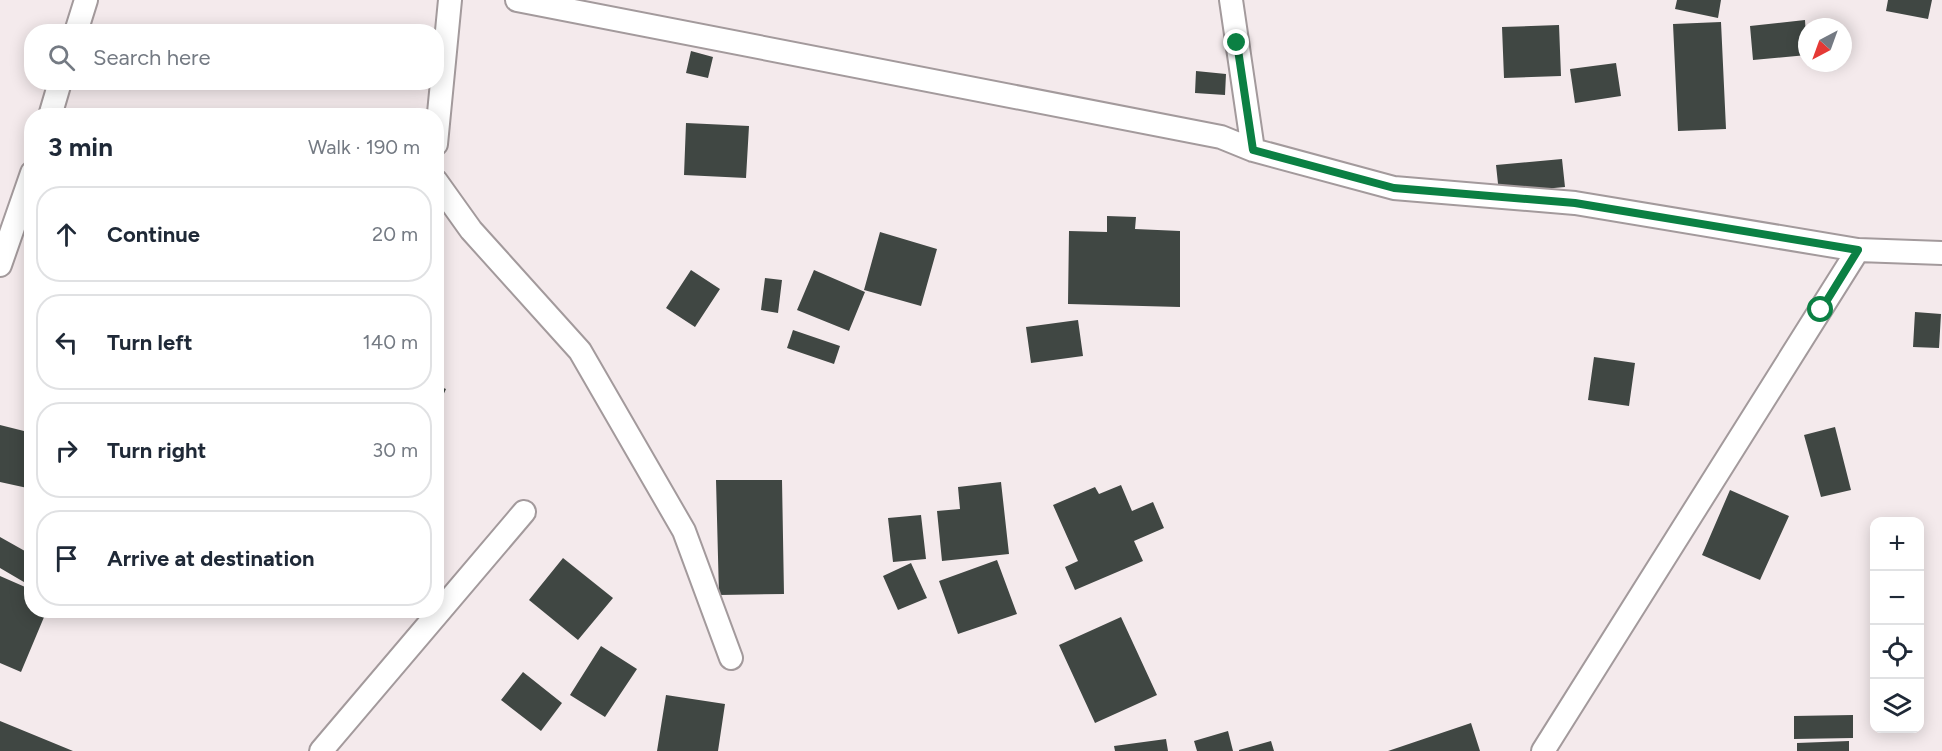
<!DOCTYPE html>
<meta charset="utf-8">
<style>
:root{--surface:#fff;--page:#f2f2f3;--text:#1f2937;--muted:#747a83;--line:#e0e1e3}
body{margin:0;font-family:Figtree,sans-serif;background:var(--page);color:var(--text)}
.controls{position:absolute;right:18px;bottom:18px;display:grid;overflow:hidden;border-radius:12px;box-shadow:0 3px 15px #0003}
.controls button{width:54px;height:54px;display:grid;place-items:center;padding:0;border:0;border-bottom:2px solid var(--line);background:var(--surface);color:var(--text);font:30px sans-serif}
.compass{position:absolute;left:1798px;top:18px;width:54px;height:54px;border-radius:50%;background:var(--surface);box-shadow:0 3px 15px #0003;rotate:221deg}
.stop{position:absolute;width:18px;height:18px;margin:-14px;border:4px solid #0b8043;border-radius:50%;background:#fff}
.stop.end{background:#0b8043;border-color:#fff;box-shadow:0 2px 6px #0008}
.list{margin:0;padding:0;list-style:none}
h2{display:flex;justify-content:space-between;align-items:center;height:78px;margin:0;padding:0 24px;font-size:26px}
h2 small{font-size:20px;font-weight:400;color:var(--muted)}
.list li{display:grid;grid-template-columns:39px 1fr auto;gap:18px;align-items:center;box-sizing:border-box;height:96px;margin:0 12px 12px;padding:0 12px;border:2px solid var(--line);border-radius:24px}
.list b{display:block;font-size:22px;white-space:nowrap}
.list em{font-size:20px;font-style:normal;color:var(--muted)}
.icon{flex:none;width:33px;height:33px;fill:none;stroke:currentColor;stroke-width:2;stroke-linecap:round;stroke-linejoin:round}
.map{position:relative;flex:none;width:1942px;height:751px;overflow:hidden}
.search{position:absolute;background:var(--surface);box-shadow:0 3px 15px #0003;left:24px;top:24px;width:420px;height:66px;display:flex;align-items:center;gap:15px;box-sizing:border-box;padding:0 21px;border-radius:24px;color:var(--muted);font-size:22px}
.panel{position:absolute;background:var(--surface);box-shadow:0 3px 15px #0003;left:24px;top:108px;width:420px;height:510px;border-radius:24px}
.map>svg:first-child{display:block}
.building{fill:#404743}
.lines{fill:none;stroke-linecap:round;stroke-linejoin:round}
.minor-casing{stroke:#a39a9c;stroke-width:26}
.minor{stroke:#fff;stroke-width:22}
.route{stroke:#0b8043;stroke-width:8}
</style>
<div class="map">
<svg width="1942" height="751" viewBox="0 0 1942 751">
<rect width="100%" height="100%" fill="#f4eaec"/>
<path class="building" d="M1677,0H1721L1718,18L1675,9Z
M1888,0H1932L1928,19L1886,11Z
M1805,20L1807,55L1753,60L1750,26Z
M1721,22L1726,129L1678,131L1673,24Z
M1559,25L1561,76L1504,78L1502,27Z
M691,51L713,57L708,78L686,73Z
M1616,63L1621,96L1575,103L1570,69Z
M1196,71L1226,74L1225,95L1195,93Z
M686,123L749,126L746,178L684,175Z
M1562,159L1565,187L1499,193L1496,165Z
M1107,216L1136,217L1135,229L1180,231V307L1068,304L1069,231L1107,232Z
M880,232L937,249L921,306L864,290Z
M691,270L720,289L695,327L666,308Z
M814,270L865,292L849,331L797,310Z
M765,278L782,280L778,313L761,310Z
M1915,312L1941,314L1939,348L1913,347Z
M1078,320L1083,356L1031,363L1026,327Z
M793,330L840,346L834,364L787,348Z
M1594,357L1635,363L1629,406L1588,400Z
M436,385L446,389L436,411Z
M0,425L32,433V489L0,482Z
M1835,427L1851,490L1821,497L1804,435Z
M716,480H782L784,594L719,595Z
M1001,482L1009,554L942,561L937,511L960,509L958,487Z
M1121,485L1132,511L1153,502L1164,528L1134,541L1143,561L1075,590L1065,567L1078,561L1053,505L1095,487L1099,494Z
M1730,490L1789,516L1760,580L1702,555Z
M921,515L926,559L893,562L888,518Z
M0,537L32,555V580L29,585L0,568Z
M563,558L613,598L578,640L529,600Z
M997,560L1017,614L958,634L939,581Z
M911,563L927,598L898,610L883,576Z
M0,576L32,590V610H47L21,672L0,663Z
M1121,617L1157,695L1095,723L1059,645Z
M601,646L637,669L605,717L570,695Z
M523,672L562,703L541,731L501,700Z
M666,695L725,704L718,751H657Z
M1853,715V738L1794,739V716Z
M0,721L73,751H0Z
M1471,723L1480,751H1388Z
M1228,731L1233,751H1197L1194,741Z
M1166,739L1168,751H1115L1114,746Z
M1271,741L1274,751H1239V750Z
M1849,741V751H1797V743Z"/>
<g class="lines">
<g class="minor-casing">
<path id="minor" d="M517,0L1221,137L1253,150L1394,188L1575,203L1858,250L1942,253
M1231,0L1253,150
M76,32L86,0
M50,116L60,82
M436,144L450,0
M436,181L471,230L580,351L684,531L731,658
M0,265L32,173
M321,751L524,512
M1543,751L1858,250"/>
</g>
<use href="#minor" class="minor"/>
</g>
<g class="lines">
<path class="route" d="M1237,43L1253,150L1394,188L1575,203L1858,250L1821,310"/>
</g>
</svg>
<div class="controls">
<button>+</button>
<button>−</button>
<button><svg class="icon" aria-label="locate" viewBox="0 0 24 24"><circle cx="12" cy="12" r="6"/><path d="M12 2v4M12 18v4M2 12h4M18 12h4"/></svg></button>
<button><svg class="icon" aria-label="layers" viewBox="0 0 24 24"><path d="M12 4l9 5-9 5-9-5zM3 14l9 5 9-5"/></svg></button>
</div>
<svg class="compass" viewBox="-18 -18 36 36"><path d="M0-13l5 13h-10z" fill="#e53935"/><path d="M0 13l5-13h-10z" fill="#747a83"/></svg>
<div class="stop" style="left:1821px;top:310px"></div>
<div class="stop end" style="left:1237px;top:43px"></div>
<div class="search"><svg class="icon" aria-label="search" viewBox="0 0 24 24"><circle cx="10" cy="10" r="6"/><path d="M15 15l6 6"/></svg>Search here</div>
<section class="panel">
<h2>3 min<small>Walk · 190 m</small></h2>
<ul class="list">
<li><svg class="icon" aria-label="ahead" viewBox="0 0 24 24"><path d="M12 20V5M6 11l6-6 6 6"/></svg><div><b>Continue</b></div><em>20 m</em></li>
<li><svg class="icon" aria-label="left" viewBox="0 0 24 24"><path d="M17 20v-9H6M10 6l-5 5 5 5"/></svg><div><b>Turn left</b></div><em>140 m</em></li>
<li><svg class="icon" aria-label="right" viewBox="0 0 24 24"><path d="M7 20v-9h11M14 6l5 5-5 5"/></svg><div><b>Turn right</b></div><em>30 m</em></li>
<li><svg class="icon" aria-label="arrive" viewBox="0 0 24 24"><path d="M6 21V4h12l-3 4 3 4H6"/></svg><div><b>Arrive at destination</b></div></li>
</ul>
</section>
</div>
